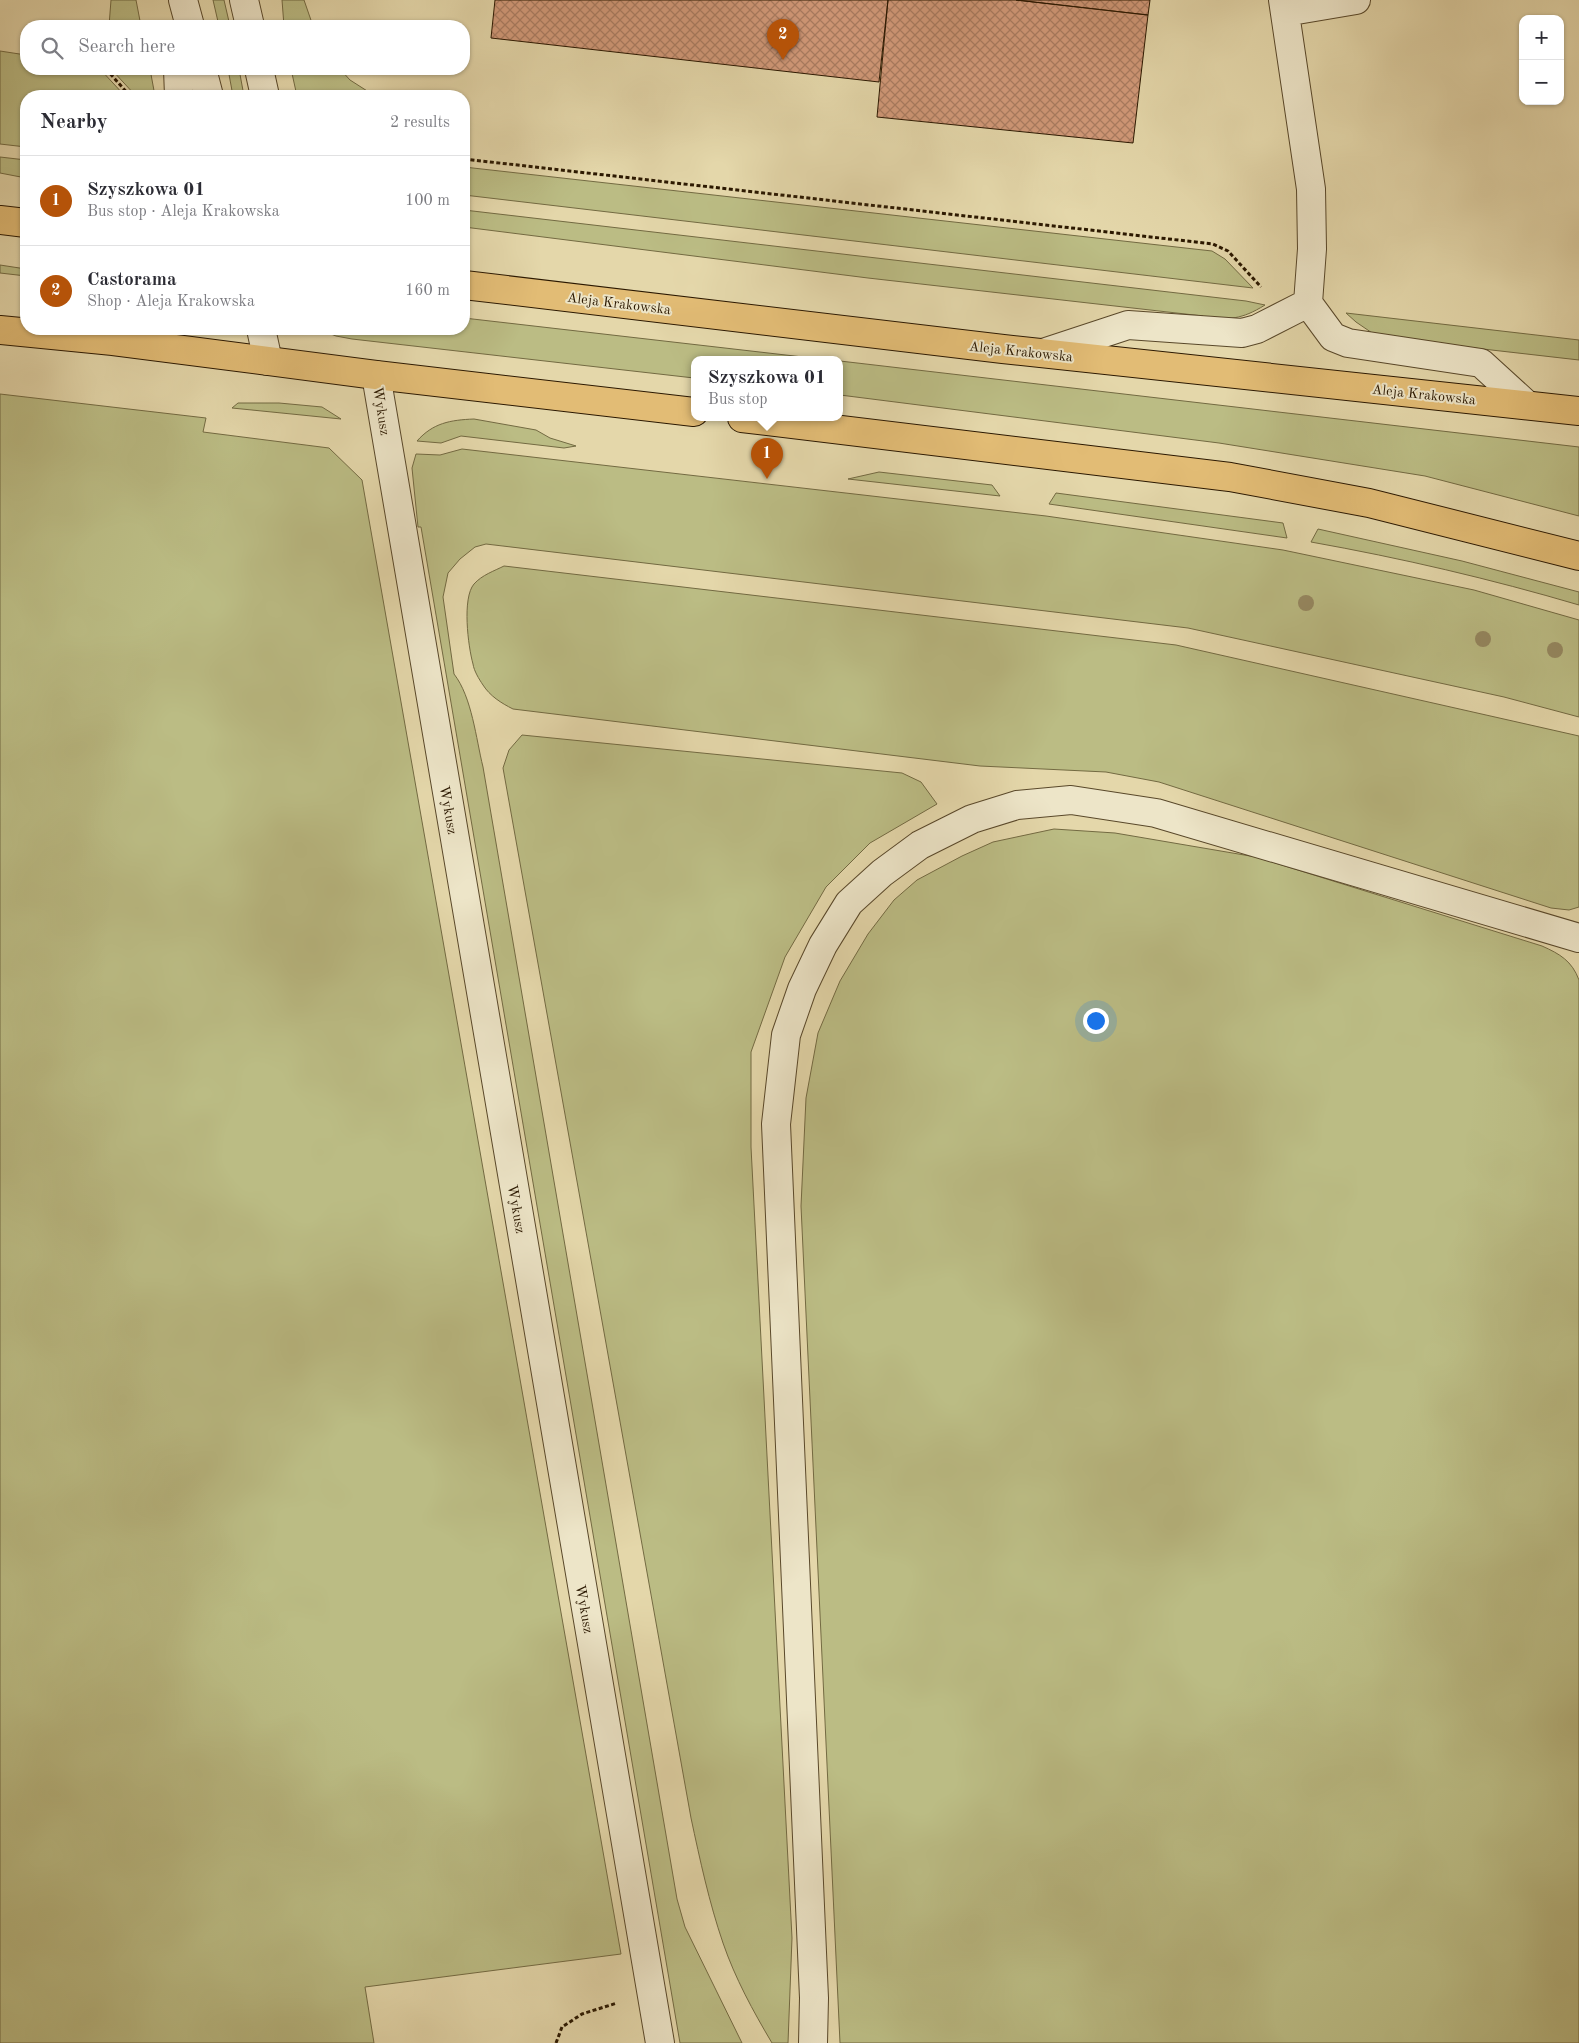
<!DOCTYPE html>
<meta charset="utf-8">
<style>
:root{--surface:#fff;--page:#f7f7f7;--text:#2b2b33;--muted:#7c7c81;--line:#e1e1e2;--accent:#b45309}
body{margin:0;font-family:"Old Standard TT",serif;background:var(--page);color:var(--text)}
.controls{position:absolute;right:15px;top:15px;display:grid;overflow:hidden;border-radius:10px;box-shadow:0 1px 4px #0004}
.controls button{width:45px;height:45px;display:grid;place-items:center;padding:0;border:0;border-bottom:1px solid var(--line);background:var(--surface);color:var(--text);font:25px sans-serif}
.you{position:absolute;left:1095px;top:1020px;width:18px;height:18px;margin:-12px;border:4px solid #fff;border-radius:50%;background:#1a73e8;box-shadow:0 0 0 8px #1a73e833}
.badge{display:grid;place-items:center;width:32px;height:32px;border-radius:50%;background:var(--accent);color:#fff;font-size:16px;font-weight:700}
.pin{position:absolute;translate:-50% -41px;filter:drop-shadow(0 1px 2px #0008)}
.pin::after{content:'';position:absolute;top:26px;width:18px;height:15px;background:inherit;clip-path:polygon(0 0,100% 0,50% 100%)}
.popup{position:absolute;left:691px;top:356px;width:152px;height:65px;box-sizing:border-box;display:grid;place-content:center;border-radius:10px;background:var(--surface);filter:drop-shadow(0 1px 4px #0005);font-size:16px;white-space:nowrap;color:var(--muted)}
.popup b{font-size:19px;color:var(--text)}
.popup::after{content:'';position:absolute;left:50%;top:100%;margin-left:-10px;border:10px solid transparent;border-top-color:var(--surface)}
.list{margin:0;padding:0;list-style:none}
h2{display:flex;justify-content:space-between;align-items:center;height:65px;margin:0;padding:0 20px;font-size:21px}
h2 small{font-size:16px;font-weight:400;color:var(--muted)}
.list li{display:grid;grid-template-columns:32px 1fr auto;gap:15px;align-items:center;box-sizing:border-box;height:90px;padding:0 20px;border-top:1px solid var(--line)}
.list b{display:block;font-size:19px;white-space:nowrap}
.list p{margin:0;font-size:16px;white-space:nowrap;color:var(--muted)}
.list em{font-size:16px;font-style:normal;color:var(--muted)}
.icon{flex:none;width:28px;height:28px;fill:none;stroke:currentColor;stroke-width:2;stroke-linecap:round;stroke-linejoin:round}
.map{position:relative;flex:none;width:1579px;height:2043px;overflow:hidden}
.search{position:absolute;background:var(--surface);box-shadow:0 1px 4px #0004;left:20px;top:20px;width:450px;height:55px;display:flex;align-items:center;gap:12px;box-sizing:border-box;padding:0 18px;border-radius:20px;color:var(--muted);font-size:19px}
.panel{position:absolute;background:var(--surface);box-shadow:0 1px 4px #0004;left:20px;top:90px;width:450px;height:245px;border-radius:20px}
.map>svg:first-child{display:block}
.grass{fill:#bbbc84;stroke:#736a42}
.building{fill:url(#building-cross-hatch);stroke:#2b1800}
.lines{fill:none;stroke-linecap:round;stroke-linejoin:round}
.minor-casing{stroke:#59482a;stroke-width:30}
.major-casing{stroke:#2b1800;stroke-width:30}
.path{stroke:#2b1800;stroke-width:3;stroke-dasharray:4 2.5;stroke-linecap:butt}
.minor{stroke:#ede5c8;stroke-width:28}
.major{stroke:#e2bc75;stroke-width:28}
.tree{fill:#968962}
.labels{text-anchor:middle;stroke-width:4;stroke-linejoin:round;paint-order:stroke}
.street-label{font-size:14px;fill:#2b1800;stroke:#ede5c8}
</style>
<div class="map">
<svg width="1579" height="2043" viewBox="0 0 1579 2043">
<defs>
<pattern id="building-cross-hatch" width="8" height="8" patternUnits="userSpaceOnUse" patternTransform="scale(1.25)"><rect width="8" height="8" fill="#d29a7a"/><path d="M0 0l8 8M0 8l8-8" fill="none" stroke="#ab7d62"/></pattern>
</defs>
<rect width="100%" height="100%" fill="#e4d7aa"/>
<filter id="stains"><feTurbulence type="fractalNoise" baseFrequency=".004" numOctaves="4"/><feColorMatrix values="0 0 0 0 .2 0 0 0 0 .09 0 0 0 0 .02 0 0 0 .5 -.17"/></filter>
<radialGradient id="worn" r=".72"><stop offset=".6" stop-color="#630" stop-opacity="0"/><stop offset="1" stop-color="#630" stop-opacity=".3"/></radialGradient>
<path class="grass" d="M111,0H136L141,26H109Z
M213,0H224L230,26H219Z
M282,0H304L313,26H284Z
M0,51L26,55V69H100L125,96H26V147L0,144Z
M111,69H150L155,96H136Z
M228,69H239L244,96H233Z
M291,69H340L350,80L375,96H297Z
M0,157L26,160V178L0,173Z
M464,167L1212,251L1225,259L1253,288L464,195Z
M464,210L1246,301L1265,305C1241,320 1230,319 1203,319V316L868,278L464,227Z
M0,265L26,269V276L0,273Z
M1346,313L1579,340V360L1378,337L1356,322Z
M464,318L829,360H694V378L352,339L336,336L318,329H464Z
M840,361L1579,447V516L1425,476L1219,443L840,395Z
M0,394L206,418L203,432L329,448L362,480L621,1954L365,1987L374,2043H0Z
M238,403H279L322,407L341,419L232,408Z
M474,419L536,430L550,438L576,446L564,448L461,436L441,443L417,441C433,423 450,420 474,419Z
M462,449L1046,516L1283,550L1474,590L1579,620V717L1504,697L1188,628L486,544L475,547L460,559L448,573L443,597L454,674C472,697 476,739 483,767L677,1899L685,1927L742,2043H680L421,527H418L412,468L416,454L440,455Z
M879,472L992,485L1000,496L848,479Z
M1056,493L1283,523L1287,538L1049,504Z
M1318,529L1462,561L1579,592V605C1491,579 1401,558 1311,542Z
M504,566L1176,645L1579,736V907L1569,910L1551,908L1159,782L1106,772L980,766L513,709C501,703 490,696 483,685C479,679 474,671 473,664C468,646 462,598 474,584C482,575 494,571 504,566Z
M522,735L902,773L921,782L937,804L870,843L826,887L785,957L751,1052V1147L792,1938L788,2043H772C753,2011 735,1978 723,1943C709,1902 700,1860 691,1818L503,768L509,750Z
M1054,829L1115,833L1256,857L1542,946C1560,954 1572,961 1579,980V2043H840L801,1206L806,1098L818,1033L840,981L868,934L894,900L917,880L962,856L993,842Z"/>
<path class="building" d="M495,0H888L879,82L491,38Z
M888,0H1016L1148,15L1133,143L877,117Z
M1016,0H1150L1148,15Z"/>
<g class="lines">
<g class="minor-casing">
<path id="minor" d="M183,0L190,26
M244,0L250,26
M1283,0L1311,189L1312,249L1308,303L1333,337L1348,343L1481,363L1527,405
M1285,12L1356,0
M178,69L179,96
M202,69L209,96
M259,69L265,96
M261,329L268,361
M1043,353L1128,325L1242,333L1257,329L1308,303
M376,375L660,2043
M813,2043L814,1998L776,1124L786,1035L802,989L823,945L849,903L882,873L920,845L972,819L1017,805L1071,800L1156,813L1579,938"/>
</g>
<g class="major-casing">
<path id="major" d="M0,220L26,223
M464,285L1003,349L1579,411
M0,330L113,341L376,375L694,412
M742,418L1230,477L1369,503L1579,556"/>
</g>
<path class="path" d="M106,69L130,96
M464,159L1213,244L1228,251L1261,287
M556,2043L562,2027L582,2014L617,2003"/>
<use href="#minor" class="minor"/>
<use href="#major" class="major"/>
</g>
<g class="tree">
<circle cx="1306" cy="603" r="8"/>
<circle cx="1483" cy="639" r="8"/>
<circle cx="1555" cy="650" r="8"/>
</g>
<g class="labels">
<g class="street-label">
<text transform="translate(619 303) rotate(7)" y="5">Aleja Krakowska</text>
<text transform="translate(1021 351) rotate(6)" y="5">Aleja Krakowska</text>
<text transform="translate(1424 394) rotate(6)" y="5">Aleja Krakowska</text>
<text transform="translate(382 411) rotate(81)" y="5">Wykusz</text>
<text transform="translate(449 810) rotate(80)" y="5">Wykusz</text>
<text transform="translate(517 1209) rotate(80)" y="5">Wykusz</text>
<text transform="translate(585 1609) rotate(80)" y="5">Wykusz</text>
</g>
</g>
<rect width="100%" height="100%" filter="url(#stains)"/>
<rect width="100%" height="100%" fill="url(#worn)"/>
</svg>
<div class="controls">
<button>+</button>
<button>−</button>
</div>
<div class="you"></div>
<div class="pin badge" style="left:767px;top:479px">1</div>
<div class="popup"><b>Szyszkowa 01</b>Bus stop</div>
<div class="pin badge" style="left:783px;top:60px">2</div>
<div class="search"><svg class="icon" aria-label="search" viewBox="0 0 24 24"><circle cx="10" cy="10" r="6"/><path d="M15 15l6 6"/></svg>Search here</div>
<section class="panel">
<h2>Nearby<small>2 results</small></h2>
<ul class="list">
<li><span class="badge">1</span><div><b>Szyszkowa 01</b><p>Bus stop · Aleja Krakowska</p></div><em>100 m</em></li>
<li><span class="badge">2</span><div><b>Castorama</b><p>Shop · Aleja Krakowska</p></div><em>160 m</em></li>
</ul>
</section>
</div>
